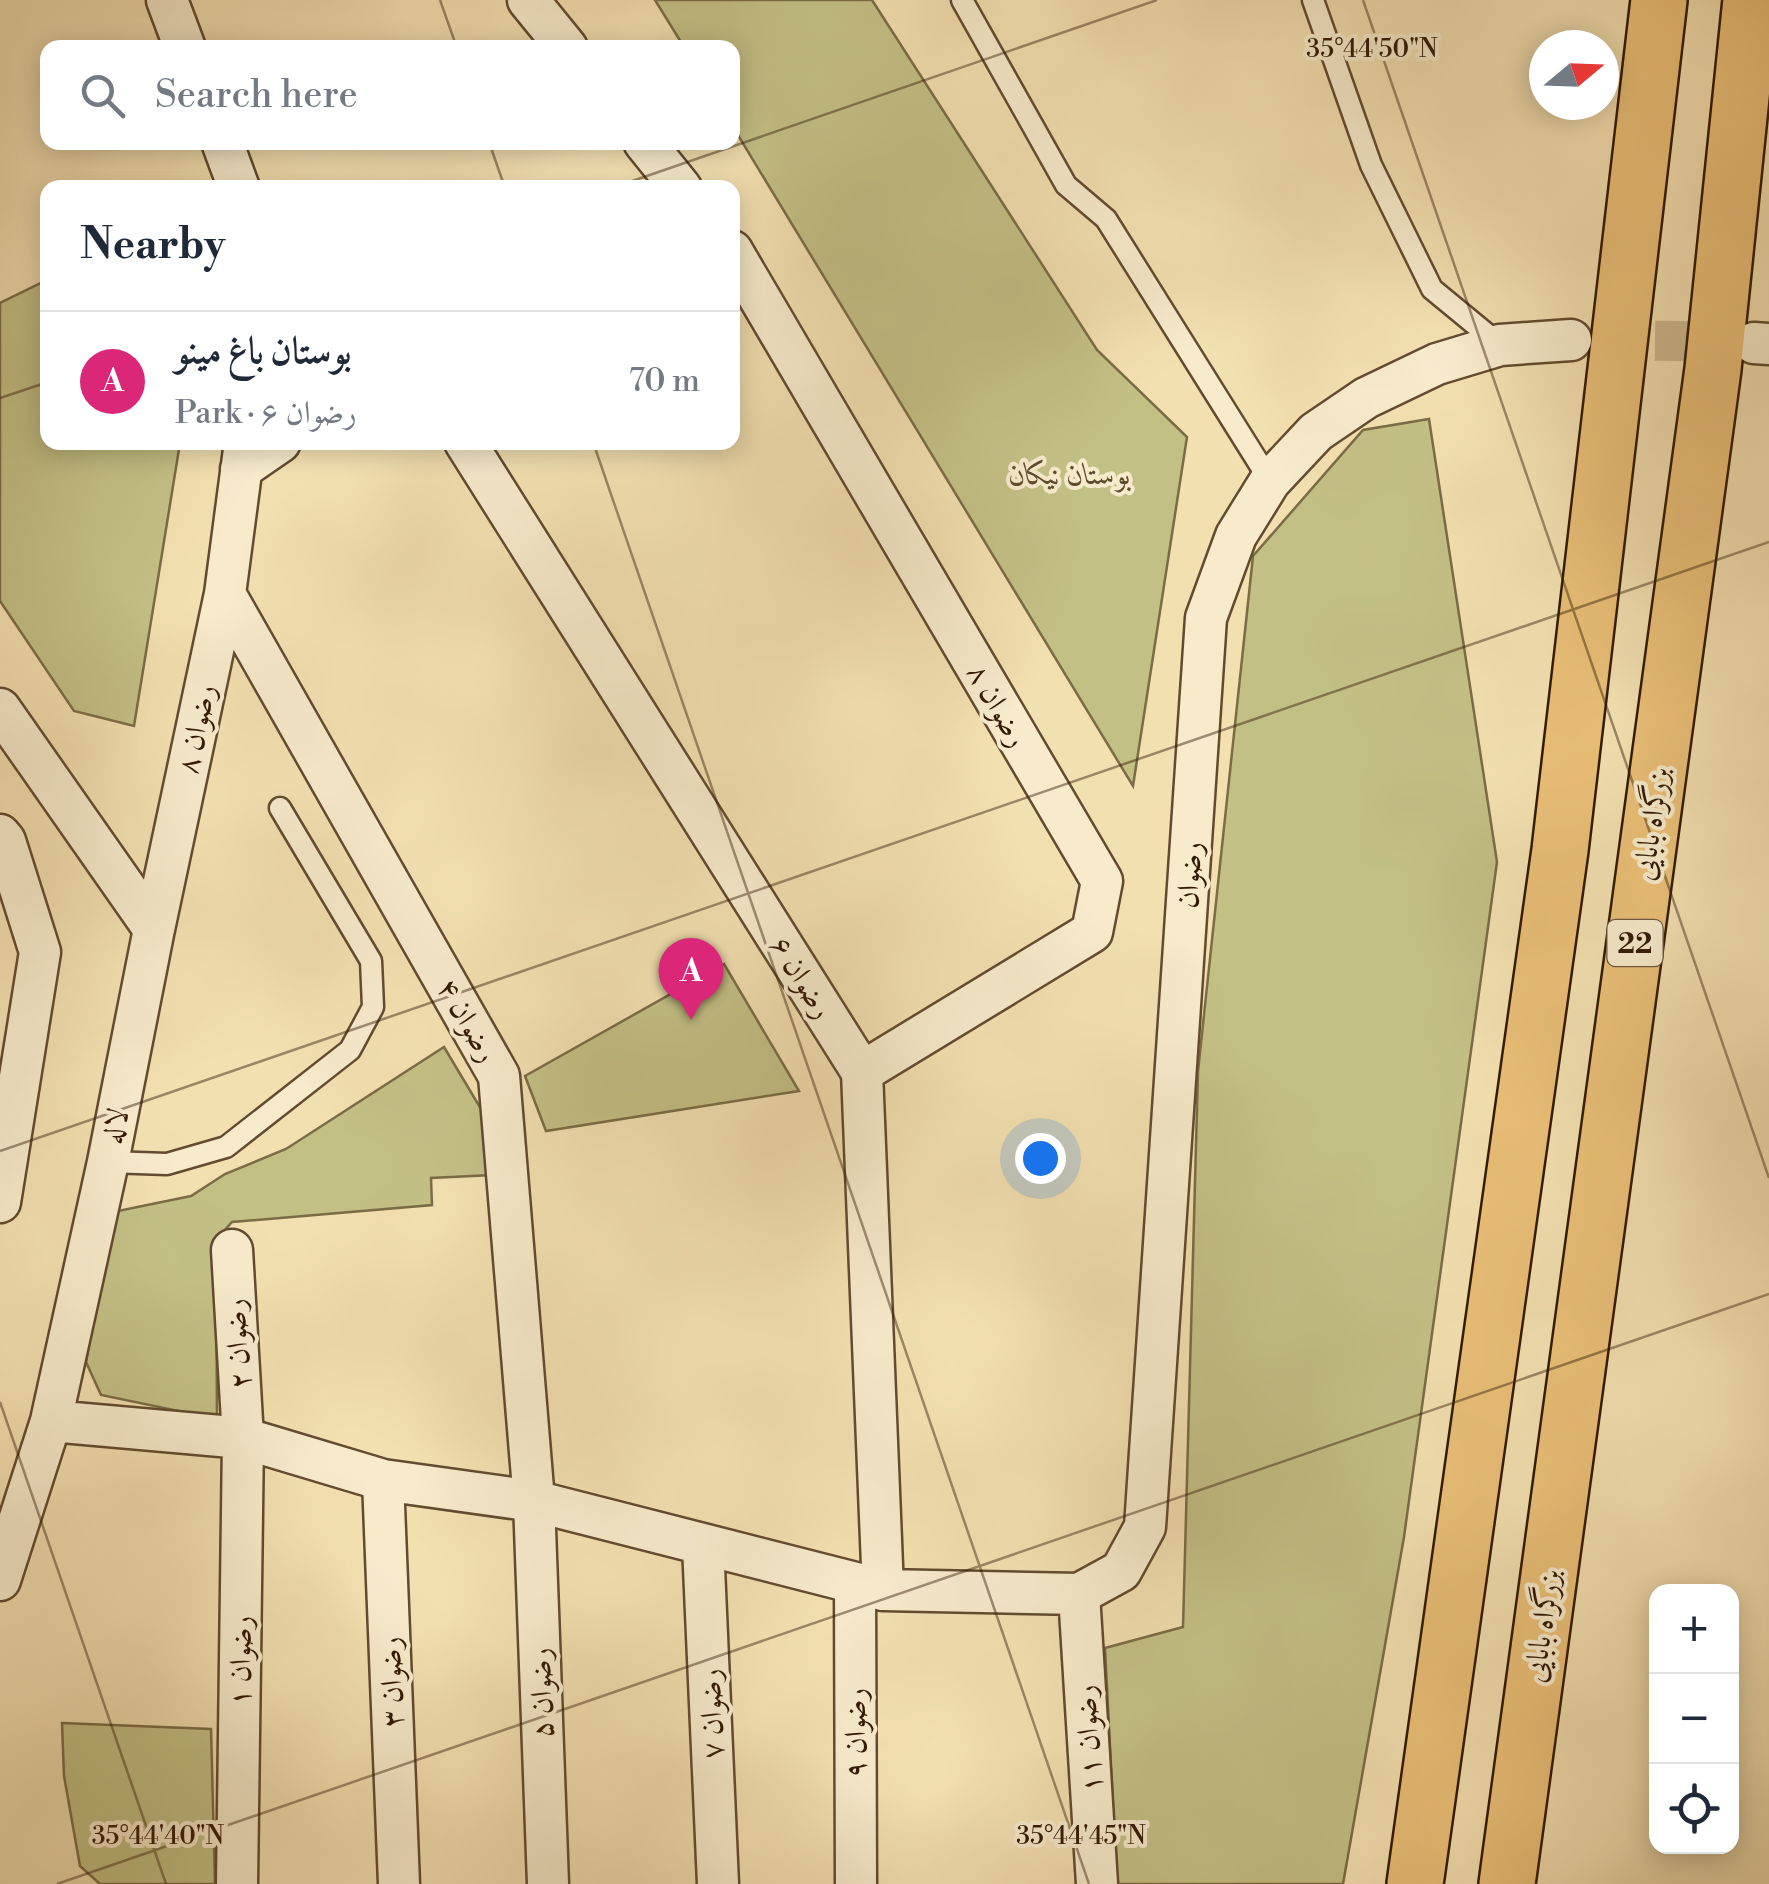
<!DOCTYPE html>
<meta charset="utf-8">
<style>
:root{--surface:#fff;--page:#f6f6f7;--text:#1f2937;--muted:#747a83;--line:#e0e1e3;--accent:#db2777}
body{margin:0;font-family:"Libre Bodoni",Amiri,serif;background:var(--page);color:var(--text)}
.controls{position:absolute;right:30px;bottom:30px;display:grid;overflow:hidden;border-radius:20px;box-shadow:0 5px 25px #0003}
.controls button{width:90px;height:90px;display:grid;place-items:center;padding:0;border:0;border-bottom:2px solid var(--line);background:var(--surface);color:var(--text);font:50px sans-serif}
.compass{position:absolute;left:1529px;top:30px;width:90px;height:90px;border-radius:50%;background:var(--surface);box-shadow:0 5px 25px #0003;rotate:71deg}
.you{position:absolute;left:1040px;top:1158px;width:35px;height:35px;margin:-25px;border:8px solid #fff;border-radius:50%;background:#1a73e8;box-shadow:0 0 0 15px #1a73e833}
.badge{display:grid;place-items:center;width:65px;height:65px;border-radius:50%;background:var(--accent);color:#fff;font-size:32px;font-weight:700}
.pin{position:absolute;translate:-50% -82px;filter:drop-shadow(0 2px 5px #0008)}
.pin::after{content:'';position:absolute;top:52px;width:35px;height:30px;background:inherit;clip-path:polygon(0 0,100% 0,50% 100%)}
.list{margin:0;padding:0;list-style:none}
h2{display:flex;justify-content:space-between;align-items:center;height:130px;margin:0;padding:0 40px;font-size:42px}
h2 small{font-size:32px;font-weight:400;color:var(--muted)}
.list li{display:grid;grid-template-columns:65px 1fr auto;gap:30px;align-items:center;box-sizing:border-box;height:140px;padding:0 40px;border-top:2px solid var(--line)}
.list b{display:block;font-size:38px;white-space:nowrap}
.list p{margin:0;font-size:32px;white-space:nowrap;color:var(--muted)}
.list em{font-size:32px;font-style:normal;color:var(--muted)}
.icon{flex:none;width:55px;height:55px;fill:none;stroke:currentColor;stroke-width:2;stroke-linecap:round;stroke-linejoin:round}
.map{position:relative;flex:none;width:1769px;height:1884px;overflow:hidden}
.search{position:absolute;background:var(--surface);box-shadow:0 5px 25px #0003;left:40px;top:40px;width:700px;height:110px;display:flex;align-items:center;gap:25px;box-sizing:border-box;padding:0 35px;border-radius:20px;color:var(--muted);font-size:38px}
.panel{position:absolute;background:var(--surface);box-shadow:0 5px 25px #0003;left:40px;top:180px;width:700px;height:270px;border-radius:20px}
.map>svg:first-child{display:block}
.green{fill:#c3c086;stroke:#7a6c45;stroke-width:2.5}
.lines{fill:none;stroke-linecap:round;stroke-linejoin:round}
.street-tunnel{stroke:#ccb88e;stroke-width:40;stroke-dasharray:40 20;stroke-linecap:butt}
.lane-casing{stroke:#624b2f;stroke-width:25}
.street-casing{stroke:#624b2f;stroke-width:45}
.highway-casing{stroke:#311904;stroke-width:60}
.lane{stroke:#f7ebcc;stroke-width:20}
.street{stroke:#f7ebcc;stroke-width:40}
.highway{stroke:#eac078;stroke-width:55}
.ticks{fill:none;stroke:#311904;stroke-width:2.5;stroke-opacity:0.45}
.labels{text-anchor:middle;stroke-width:8;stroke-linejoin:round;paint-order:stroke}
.shield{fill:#f7ebcc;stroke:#6c5840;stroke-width:2.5}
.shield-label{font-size:28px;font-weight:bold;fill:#311904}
.park-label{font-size:30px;font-style:italic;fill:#5d4b2b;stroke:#f7ebcc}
.street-label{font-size:30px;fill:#311904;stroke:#f7ebcc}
.ticks-label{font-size:25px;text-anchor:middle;fill:#311904;stroke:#f7ebcc;stroke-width:8;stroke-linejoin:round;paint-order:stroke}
</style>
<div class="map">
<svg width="1769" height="1884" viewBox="0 0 1769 1884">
<rect width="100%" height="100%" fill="#f3e0b1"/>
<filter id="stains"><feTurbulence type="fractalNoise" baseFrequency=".002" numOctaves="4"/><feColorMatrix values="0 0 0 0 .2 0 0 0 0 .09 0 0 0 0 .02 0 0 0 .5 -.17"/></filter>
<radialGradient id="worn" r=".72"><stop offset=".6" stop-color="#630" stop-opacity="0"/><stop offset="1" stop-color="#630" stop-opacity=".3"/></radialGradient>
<path class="green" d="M655,0H872L1097,350L1187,437L1133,786L733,127L732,48L684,47Z
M47,280L48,442L180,443L134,726L74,711L0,601V303Z
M1429,419L1497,862L1404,1537L1343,1884H1117L1105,1648L1183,1627L1198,1071L1253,556L1363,430Z
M724,964L799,1091L546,1131L525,1076Z
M444,1047L487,1119L492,1175L431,1178L432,1205L232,1222L216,1240L217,1419L101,1395L86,1362L113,1212L191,1196L225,1174L286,1149Z
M62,1723L211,1729L215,1884H100L80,1866L64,1776Z"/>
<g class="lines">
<path class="street-tunnel" d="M1595,340L1742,342"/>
<g class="lane-casing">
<path id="lane" d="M962,0L1066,185L1106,219L1270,481
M1313,0L1371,165L1432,289L1500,345
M108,1162L167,1164L226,1147L350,1050L373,1007L371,961L280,808"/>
</g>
<g class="street-casing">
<path id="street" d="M167,0L185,48
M528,0L567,48
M222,142L239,188
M644,142L681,188
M732,251L1102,881L1092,932L862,1072
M1754,343L1769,344
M465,442L862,1072L883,1590
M241,469L280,442
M225,594L499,1076L534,1501L548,1884
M0,709L154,929L108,1162L51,1421L0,1580
M0,835L5,841L40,952L0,1202
M154,929L225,594L245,442
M232,1250L243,1438L237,1884
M51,1421L243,1438L383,1480L534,1501L883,1590L1079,1594L1121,1571L1145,1527L1206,618L1236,536L1270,481L1316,432L1366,398L1437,364L1500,345L1571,340
M383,1480L399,1884
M703,1545L718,1884
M855,1583L856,1884
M1079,1594L1097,1884"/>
</g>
<g class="highway-casing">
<path id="highway" d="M1415,1884L1560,850L1659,0
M1507,1884L1713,369L1751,0"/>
</g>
<use href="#lane" class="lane"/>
<use href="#street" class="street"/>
<use href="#highway" class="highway"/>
</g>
<path class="ticks" d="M440,0L457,48M1363,0L1769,1178M489,142L505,188M612,188L1157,0M0,398L48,382M593,442L1089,1884M0,1151L1769,542M0,1402L166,1884M57,1884L1769,1294"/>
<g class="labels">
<rect class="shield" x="1607.5" y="920" width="55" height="46" rx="8"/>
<g class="shield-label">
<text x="1635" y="953">22</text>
</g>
<g class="park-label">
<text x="1070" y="484">بوستان نیکان</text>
</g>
<g class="street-label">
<text transform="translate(998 705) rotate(60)" y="10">رضوان ۸</text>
<text transform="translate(196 729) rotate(-78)" y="10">رضوان ۸</text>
<text transform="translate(1651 824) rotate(-82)" y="10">بزرگراه بابایی</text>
<text transform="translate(1189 875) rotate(-86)" y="10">رضوان</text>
<text transform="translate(802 977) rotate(58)" y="10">رضوان ۶</text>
<text transform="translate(468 1020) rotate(60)" y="10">رضوان ۴</text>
<text transform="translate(115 1126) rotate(-79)" y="10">لاله</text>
<text transform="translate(237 1344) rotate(-94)" y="10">رضوان ۲</text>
<text transform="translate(1542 1626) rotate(-82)" y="10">بزرگراه بابایی</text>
<text transform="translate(240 1661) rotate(-89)" y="10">رضوان ۱</text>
<text transform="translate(391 1682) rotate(-92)" y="10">رضوان ۳</text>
<text transform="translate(541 1693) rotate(-92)" y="10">رضوان ۵</text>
<text transform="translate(711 1714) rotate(-92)" y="10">رضوان ۷</text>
<text transform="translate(855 1733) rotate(-90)" y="10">رضوان ۹</text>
<text transform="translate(1088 1739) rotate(-94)" y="10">رضوان ۱۱</text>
</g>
</g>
<g class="ticks-label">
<text x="1372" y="57">35°44'50"N</text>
<text x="158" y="1844">35°44'40"N</text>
<text x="1081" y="1844">35°44'45"N</text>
</g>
<rect width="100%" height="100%" filter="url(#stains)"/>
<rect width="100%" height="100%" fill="url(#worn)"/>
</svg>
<div class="controls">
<button>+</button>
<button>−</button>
<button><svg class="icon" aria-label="locate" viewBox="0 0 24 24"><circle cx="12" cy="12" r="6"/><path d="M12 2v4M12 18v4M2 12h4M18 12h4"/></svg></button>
</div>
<svg class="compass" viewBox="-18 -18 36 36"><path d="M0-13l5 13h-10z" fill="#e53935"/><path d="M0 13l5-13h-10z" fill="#747a83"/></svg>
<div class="you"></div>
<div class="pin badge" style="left:691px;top:1020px">A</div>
<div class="search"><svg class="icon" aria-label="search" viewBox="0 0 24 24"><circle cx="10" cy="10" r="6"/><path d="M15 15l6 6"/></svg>Search here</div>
<section class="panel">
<h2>Nearby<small></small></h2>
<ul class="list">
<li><span class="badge">A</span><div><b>بوستان باغ مینو</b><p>Park · رضوان ۶</p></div><em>70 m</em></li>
</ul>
</section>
</div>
